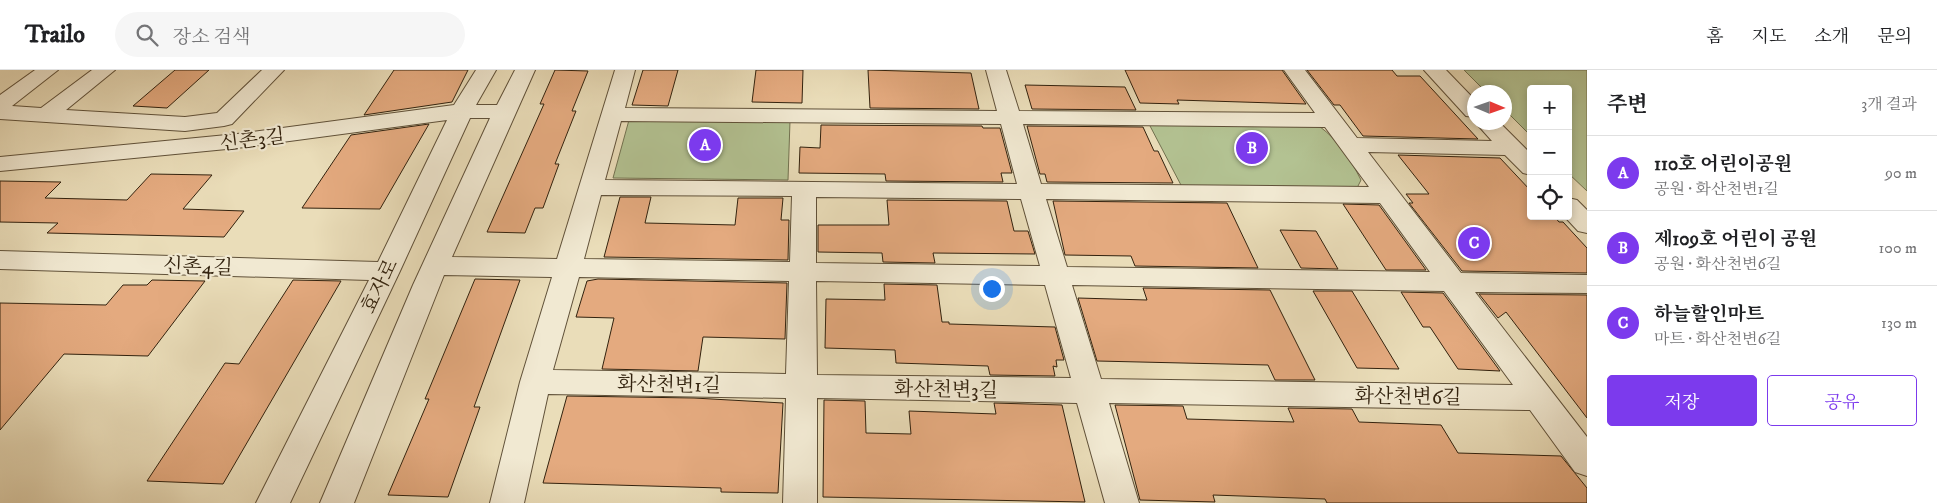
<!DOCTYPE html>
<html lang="ko">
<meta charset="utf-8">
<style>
:root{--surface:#fff;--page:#f6f6f6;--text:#202124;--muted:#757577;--line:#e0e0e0;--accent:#7c3aed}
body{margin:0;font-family:"IM FELL DW Pica","Noto Serif KR",serif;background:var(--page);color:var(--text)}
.controls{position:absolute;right:15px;top:15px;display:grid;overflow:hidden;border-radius:5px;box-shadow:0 2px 8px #0003}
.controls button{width:45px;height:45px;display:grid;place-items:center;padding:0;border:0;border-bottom:1px solid var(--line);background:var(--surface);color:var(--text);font:25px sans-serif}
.compass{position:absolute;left:1467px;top:15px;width:45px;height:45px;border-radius:50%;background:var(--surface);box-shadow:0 2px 8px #0003;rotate:92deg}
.you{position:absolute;left:991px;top:218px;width:18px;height:18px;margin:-12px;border:4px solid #fff;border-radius:50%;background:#1a73e8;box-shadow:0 0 0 8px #1a73e833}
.badge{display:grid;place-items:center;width:32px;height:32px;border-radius:50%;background:var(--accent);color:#fff;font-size:16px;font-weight:700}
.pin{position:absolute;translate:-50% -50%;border:2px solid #fff;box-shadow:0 1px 5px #0006}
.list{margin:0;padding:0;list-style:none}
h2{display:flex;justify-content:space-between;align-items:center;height:65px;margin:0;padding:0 20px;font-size:21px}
h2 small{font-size:16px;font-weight:400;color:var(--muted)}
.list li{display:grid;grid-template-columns:32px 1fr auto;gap:15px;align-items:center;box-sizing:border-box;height:75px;padding:0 20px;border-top:1px solid var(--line)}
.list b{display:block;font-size:19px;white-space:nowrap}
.list p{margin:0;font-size:16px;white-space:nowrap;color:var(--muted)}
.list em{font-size:16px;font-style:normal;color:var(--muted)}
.actions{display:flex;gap:10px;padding:15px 20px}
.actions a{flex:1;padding:11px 0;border:1px solid var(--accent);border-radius:5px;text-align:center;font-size:18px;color:var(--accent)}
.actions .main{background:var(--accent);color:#fff}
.icon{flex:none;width:28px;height:28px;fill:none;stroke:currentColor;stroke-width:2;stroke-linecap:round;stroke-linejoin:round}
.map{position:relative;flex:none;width:1587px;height:433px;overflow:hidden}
header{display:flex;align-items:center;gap:30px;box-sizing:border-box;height:70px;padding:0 25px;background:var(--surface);border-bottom:1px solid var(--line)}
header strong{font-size:24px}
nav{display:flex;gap:28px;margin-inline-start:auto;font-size:18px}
.search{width:350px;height:45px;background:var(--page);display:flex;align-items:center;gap:12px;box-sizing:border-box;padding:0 18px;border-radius:28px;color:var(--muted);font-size:19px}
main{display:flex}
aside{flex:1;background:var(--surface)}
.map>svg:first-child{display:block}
.green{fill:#b3c292;stroke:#727250}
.building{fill:#e4aa7f;stroke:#32220e}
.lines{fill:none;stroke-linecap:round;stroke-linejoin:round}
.minor-casing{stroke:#605139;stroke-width:2}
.minor{fill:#f1e9d2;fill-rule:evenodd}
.labels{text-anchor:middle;stroke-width:4.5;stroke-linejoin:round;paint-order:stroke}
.street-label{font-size:20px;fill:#32220e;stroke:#f1e9d2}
</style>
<header>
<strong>Trailo</strong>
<div class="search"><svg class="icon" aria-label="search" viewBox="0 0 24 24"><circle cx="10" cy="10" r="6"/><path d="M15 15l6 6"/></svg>장소 검색</div>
<nav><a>홈</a><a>지도</a><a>소개</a><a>문의</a></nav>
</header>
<main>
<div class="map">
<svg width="1587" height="433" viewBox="0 0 1587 433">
<rect width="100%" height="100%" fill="#eaddb9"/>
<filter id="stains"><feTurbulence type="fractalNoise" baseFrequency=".004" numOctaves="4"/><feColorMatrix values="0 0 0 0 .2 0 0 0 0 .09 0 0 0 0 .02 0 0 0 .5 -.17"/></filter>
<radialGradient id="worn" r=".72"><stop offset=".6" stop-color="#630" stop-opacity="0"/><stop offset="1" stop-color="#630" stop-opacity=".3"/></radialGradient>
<path class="green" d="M1464,0H1587V121L1568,103V19H1531V66L1505,40L1504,22H1486Z
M629,50L790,51L788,110L613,108Z
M1149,54L1319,56C1339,71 1350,88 1361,110L1356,120L1182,117Z"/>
<path class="building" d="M175,0H209L167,38L133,36Z
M394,0H468L452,32L364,45Z
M555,0L588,1L572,41H576L555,94H559L543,138H535L525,163L487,162L544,34H540Z
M643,0H678L668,36L632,35Z
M756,0H803L802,33L752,32Z
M868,0L971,3L979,39L870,38Z
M1125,0H1282L1306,34L1177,30L1179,34L1140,33Z
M1307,0H1392L1397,6H1420L1478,69L1363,66L1340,35H1334Z
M1025,15L1125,17L1136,40L1032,39Z
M429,54L380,139L302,138L351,65Z
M821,55L982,56L983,58H1000L1012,103H1001L1003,112L886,111L885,104L799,103L800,77L820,78Z
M1027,56L1143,57L1154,81H1158L1173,113L1047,112L1045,104H1040Z
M1398,85L1500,88L1531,121V146H1554L1559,152H1563L1587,178V203L1462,201L1409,133H1413L1406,124H1429Z
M151,104L212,105L183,139L244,141L224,167L47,163L58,153L0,152V111L61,112L45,128L127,130Z
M620,127H651L645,153L735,155L738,128H783L781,150H789L788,190L604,187Z
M887,130L1007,131L1014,161H1028L1035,184L933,183L935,193L883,192L882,183L818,182V155H889Z
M1053,131L1227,133L1258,198L1135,196L1131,186L1065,185Z
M1343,134L1379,135L1426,200H1386Z
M1280,160L1316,161L1338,199L1301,198Z
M475,209L520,210L474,337H480L448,427L388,425L429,329H425Z
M598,209L787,213L785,269L703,267L698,301L602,299L614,248L576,247L587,211Z
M152,210L205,211L148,286L64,284L0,360V233L106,235L123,215H147Z
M293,210L341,211L223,414L147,411L225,293L239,294Z
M884,214L937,215L942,252H949V254L1055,257L1064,290H1056L1057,297L1053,296L1055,306L990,305L988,296L896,293L895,280L825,278L826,229L885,230Z
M1143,218L1270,220L1315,310H1275L1268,295L1097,291L1078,228L1147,230Z
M1313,221H1352L1399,299L1357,298Z
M1401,222L1443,223L1500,301L1458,299L1430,257H1423Z
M1479,224L1587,225V348L1506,242L1498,248Z
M567,326L694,328L783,333L778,423L721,422V418L543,413Z
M824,330L865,331L866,363L911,364L909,341L996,344L994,333L1062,335L1085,432L823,427Z
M1115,335L1183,336L1187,349L1294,352L1288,338L1352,339L1359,352L1441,355L1458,383L1561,386L1587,418V433H1327L1325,429L1213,425L1215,432L1140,430Z"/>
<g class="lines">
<g class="minor-casing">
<path id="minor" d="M35,0H58L12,36L41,38L92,0H115L66,40L185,47L217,43L262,0H284L232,54L224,56L185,61L0,49V25Z
M476,0H496L476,35H497L515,0H535L452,187L557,189L615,0H635L625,38L997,41L986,0H1006L1019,41L1315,43L1284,0H1305L1357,68L1492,71L1475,52H1499L1531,84V105L1523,103L1505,85L1368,82L1461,203L1587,205V223L1475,222L1587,367V406L1575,402L1530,340L1109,333L1139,433H1105L1077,333L817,328V433H783L786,328L548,324L524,433H490L520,312L552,207L444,205L354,433H320L413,215L490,48H470L400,201L290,433H256L369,210L0,199V181L378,192L447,50L237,78L0,101V87L237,64L454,35ZM621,51L1001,54L1017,114L605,110ZM1023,54L1325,57L1369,117L1041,114ZM601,125L792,126L790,192L584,189ZM816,127L1021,129L1040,196L816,193ZM1046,129L1380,133L1430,202L1067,197ZM579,207L789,211L786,304L553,300ZM816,211L1045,215L1071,308L817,305ZM1072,215L1444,221L1513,315L1101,309Z
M1424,0H1446L1474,29V47L1466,46Z
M1568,128L1577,130L1587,140V163L1578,161L1564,146H1568Z"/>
</g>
<use href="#minor" class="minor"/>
</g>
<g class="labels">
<g class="street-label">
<text transform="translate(252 69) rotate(-7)" y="7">신촌3길</text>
<text transform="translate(198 196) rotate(2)" y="7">신촌4길</text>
<text transform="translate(379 216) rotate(-64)" y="7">효자로</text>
<text transform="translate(669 314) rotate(1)" y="7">화산천변1길</text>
<text transform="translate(946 319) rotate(1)" y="7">화산천변3길</text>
<text transform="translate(1408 326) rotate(1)" y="7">화산천변6길</text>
</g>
</g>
<rect width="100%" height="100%" filter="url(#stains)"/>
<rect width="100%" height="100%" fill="url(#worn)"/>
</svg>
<div class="controls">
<button>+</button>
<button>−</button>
<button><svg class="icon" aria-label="locate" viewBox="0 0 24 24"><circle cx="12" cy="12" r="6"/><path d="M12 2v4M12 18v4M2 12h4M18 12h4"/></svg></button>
</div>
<svg class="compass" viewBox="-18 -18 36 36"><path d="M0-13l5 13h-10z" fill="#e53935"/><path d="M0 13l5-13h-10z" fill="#757577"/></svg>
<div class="you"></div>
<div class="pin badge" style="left:705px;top:75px">A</div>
<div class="pin badge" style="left:1252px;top:78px">B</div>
<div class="pin badge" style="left:1474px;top:173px">C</div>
</div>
<aside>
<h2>주변<small>3개 결과</small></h2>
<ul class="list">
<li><span class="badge">A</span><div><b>110호 어린이공원</b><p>공원 · 화산천변1길</p></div><em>90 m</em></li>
<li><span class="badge">B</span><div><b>제109호 어린이 공원</b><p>공원 · 화산천변6길</p></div><em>100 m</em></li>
<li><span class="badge">C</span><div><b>하늘할인마트</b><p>마트 · 화산천변6길</p></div><em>130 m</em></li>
</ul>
<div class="actions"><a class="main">저장</a><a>공유</a></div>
</aside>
</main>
